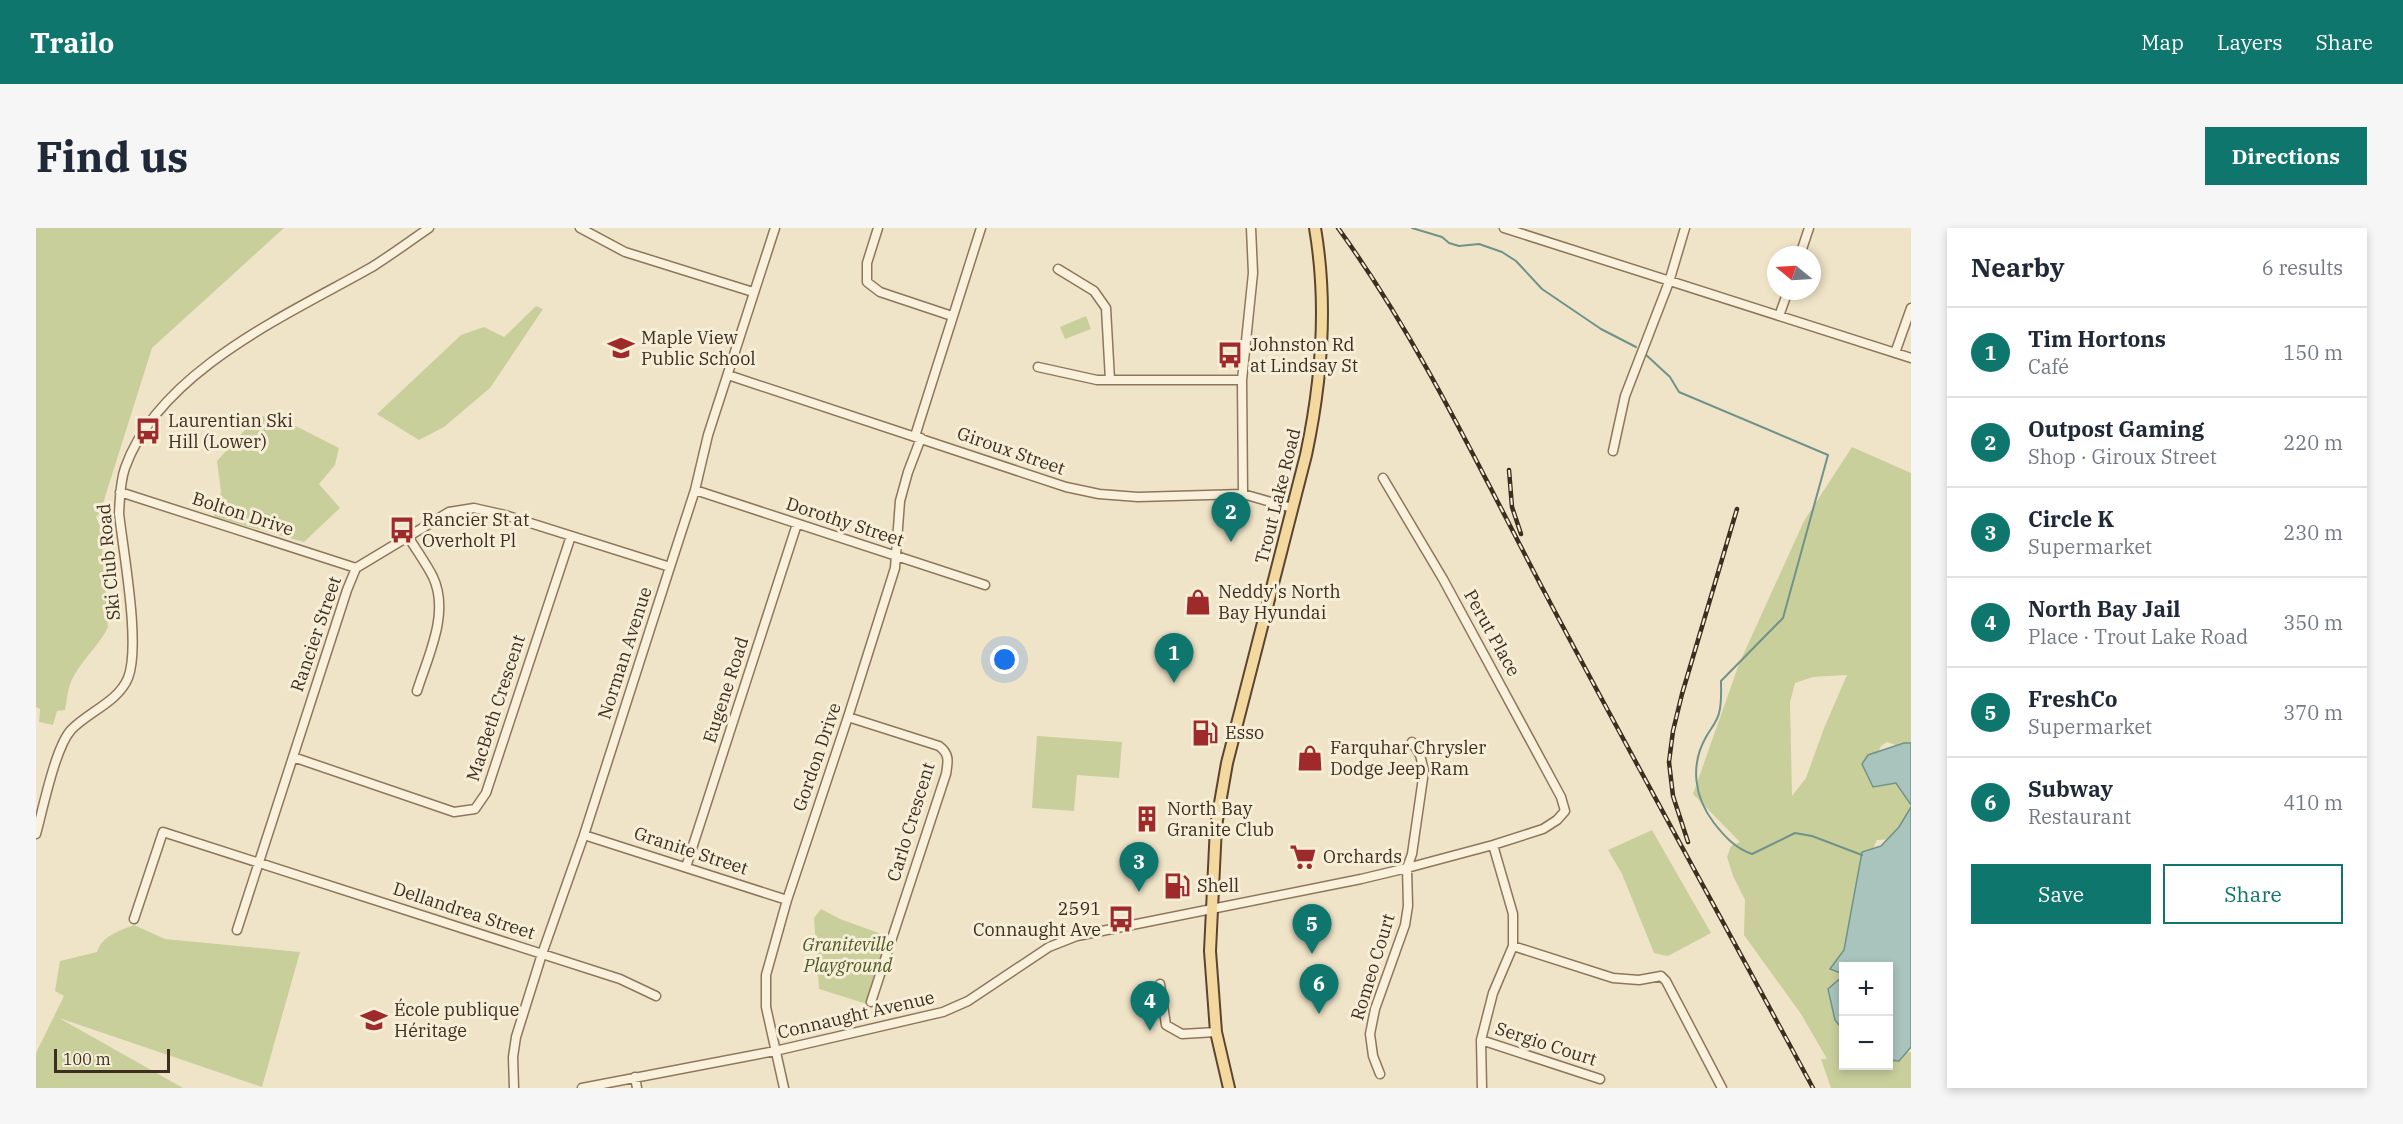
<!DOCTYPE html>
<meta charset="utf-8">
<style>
:root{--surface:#fff;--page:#f6f6f7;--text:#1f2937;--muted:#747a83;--line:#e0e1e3;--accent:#0f766e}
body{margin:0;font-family:"IBM Plex Serif",serif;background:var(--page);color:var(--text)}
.controls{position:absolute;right:18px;bottom:18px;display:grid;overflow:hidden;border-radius:0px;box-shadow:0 3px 9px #0003}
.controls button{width:54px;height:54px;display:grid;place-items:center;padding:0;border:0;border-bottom:2px solid var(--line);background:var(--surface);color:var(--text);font:30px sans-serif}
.compass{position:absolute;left:1731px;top:18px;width:54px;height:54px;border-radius:50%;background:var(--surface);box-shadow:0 3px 9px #0003;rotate:288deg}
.scale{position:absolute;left:18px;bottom:15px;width:116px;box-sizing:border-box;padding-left:6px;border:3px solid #3d2e20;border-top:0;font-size:16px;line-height:21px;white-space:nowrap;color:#3d2e20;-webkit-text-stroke:4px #f7eed8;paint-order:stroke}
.you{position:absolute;left:969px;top:432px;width:21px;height:21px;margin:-15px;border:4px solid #fff;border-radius:50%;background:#1a73e8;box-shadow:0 0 0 9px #1a73e833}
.badge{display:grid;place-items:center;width:39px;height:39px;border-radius:50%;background:var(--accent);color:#fff;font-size:20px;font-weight:700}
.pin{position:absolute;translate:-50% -50px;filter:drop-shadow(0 2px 3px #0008)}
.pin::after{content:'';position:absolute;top:32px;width:21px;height:18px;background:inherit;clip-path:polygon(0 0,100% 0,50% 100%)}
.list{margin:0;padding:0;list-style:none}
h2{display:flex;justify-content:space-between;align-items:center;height:78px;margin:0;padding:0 24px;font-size:26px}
h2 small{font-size:20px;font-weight:400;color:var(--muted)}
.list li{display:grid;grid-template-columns:39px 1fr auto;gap:18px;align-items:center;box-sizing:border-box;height:90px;padding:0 24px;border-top:2px solid var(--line)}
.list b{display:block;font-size:22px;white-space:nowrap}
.list p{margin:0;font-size:20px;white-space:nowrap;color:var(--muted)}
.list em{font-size:20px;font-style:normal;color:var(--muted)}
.actions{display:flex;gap:12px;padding:18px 24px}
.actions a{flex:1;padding:14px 0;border:2px solid var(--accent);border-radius:0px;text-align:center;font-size:21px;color:var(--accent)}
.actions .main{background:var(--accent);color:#fff}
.map{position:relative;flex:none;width:1875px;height:860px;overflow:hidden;border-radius:0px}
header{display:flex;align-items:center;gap:36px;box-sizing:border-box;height:84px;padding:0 30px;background:var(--accent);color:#fff}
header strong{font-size:28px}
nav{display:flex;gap:33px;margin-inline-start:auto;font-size:21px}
.intro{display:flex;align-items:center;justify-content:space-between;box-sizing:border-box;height:144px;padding:0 36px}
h1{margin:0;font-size:42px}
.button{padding:15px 27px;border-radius:0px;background:var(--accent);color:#fff;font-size:21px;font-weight:700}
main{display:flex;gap:36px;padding:0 36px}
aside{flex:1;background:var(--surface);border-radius:0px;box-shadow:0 3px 9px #0003}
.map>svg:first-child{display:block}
.green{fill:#c9cf9b;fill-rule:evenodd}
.water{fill:#a9c4bc;stroke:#6f938a;stroke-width:1.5}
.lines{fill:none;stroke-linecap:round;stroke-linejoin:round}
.stream{stroke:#6f938a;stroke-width:2}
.minor-casing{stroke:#8d765c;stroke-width:11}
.major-casing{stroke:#5b4430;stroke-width:14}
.minor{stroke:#faf1dc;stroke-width:8}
.major{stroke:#f3d9a0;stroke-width:10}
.rail-casing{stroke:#3d2e20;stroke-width:4.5}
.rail{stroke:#f7eed8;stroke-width:2;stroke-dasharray:7;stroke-linecap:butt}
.labels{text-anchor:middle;stroke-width:6;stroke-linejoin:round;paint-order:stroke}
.poi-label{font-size:18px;fill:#3d2e20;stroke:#f7eed8;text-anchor:start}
.street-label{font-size:18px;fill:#3d2e20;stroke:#f7eed8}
.park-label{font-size:18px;font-style:italic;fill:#4d5a26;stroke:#f7eed8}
</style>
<header>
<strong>Trailo</strong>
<nav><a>Map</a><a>Layers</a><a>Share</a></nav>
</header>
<div class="intro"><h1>Find us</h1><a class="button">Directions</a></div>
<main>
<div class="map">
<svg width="1875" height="860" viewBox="0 0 1875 860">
<rect width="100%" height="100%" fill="#f0e4c8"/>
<path class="green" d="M0,0H248L116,120L64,285L60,289L65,301L72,399C62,420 41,436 34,457C31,465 31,474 29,482L21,483L17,497L3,494L4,481L0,479Z
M500,78L507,81L454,160L408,199L383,212L341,186L425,107L448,99L468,109Z
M1050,88L1055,101L1029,111L1024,99Z
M234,185L303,220L299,237L283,256L304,280L268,314L178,289L185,264L181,233L217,193Z
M1816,219L1875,245V518L1868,520L1851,514L1845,518L1838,534L1857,554L1875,564V590L1856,611L1841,612L1834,627L1807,730L1808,838H1852L1853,826L1875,824V860H1795L1785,831H1791L1765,786L1708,707L1709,672L1697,648L1691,629L1695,618L1704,614L1657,566L1703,436L1768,293ZM1811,447L1788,500L1770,550L1756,568L1754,474L1759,455L1777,449Z
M1001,508L1086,514L1083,550L1041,547L1038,583L996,580Z
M1616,602L1675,705L1632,728L1618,725L1586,646L1572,622Z
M785,681L804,691L851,708L831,776L783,761L778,690Z
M98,697L129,711L264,724L226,859L23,790L147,860H0V825L28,768L19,763L24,733L61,724C66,708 83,703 98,697Z"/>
<path class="water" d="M1868,515H1875V577L1860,555L1837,559L1826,536L1832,527Z
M1875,579V819L1863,833L1853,832L1852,738H1808L1807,746L1794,741L1808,722L1826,624L1845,618L1863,599Z
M1807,748V802L1799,792L1792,761Z"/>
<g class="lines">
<path class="stream" d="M1376,0L1406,9L1413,15L1423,18L1443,16L1466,24L1480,33L1506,61L1565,101L1600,119
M1608,125L1634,149L1643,164L1792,227L1747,390L1685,453C1685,463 1686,475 1683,485C1681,494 1675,500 1670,509C1654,537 1658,569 1678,595C1689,609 1699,620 1716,626L1759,605L1776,608L1826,627"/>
<g class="minor-casing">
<path id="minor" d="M544,0L589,24L717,64
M842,0L831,35V54L844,64L916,88
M1468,0L1875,130
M1764,27L1773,0
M1022,41L1058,63L1070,80L1074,152
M1743,88L1752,63
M1859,125L1875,80
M1002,139L1061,152H1206
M692,147L1030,259L1063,266L1102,269L1207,266L1256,280
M879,208L945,0
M1577,223L1589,168L1633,54L1649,0
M659,262L949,357
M84,264L320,340
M1207,266L1206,152L1217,45L1215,0
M372,308C380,322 390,335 397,349C414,385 392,428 381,463
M812,489L903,518C914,526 912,534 910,546L835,774
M257,529L418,584L439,581L450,565L535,308
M0,606C7,581 19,520 35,502C52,484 82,474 92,450C105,417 87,323 83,285C84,270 84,254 89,240C123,143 253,86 336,39C355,27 374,13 393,0
M548,607L751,672
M650,639L761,296
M98,691L127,604L584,751L620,768
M201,702L311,362L320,340L413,284L438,280L469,287L634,339
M1477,718L1577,750L1603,752L1625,748L1630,753L1686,860
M1124,756L1130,797L1146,806L1180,804
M1445,812L1564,851
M1344,846L1337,828L1334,806L1339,781L1369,697L1372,678L1371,640L1376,626L1388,543L1384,527L1376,514
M599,849L601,860
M478,860L477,829L480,809L506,726L548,607L634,339L659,262L672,207L739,0
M546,860L739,823L907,784L932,773L1013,719L1041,708L1325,651L1371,640L1457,617L1507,601L1521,592L1529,583L1525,569L1407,351L1347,250
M748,860L730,779V747L751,672L812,489L859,340L864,273L872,244L885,210
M1446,860L1445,812L1457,765L1477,718V686L1457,617"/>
</g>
<g class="major-casing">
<path id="major" d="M1193,860L1180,804L1174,723L1180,598L1191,535L1270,227C1286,152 1292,76 1279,0"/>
</g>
<use href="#minor" class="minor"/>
<use href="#major" class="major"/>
<g class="rail-casing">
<path id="rail" d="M1302,0C1384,113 1444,242 1509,365C1597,531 1688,695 1777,860
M1473,242L1476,279L1485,306
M1652,614L1637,568L1633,534L1637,503L1646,466L1701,281"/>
</g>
<use href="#rail" class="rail"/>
</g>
<defs>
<g id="school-bare" transform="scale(2.07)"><path d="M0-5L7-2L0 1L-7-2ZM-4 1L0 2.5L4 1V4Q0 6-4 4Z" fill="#9e2a2b" stroke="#f7eed8" stroke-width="2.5" paint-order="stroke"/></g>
<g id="bus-bare" transform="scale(2.07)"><path d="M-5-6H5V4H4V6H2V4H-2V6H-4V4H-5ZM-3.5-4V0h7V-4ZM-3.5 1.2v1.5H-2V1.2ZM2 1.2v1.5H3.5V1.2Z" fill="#9e2a2b" stroke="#f7eed8" stroke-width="2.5" paint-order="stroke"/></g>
<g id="shop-bare" transform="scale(2.07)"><path d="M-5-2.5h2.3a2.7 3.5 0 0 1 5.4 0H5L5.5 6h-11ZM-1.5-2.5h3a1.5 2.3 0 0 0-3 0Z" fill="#9e2a2b" stroke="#f7eed8" stroke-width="2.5" paint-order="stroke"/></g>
<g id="fuel-bare" transform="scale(2.07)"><path d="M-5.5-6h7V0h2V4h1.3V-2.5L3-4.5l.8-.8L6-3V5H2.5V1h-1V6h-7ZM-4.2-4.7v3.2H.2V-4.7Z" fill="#9e2a2b" stroke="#f7eed8" stroke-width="2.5" paint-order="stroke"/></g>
<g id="building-bare" transform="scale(2.07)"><path d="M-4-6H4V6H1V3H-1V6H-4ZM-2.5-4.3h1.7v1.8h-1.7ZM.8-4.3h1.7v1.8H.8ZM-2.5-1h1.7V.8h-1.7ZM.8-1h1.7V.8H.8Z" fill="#9e2a2b" stroke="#f7eed8" stroke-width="2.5" paint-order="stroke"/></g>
<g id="supermarket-bare" transform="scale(2.07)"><path d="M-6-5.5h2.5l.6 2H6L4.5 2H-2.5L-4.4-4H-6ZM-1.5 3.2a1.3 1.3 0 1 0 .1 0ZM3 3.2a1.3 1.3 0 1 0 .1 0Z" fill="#9e2a2b" stroke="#f7eed8" stroke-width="2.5" paint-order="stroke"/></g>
</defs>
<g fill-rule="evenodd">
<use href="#school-bare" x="585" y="120"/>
<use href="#bus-bare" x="1194" y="127"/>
<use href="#bus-bare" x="112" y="203"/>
<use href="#bus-bare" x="366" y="302"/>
<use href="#shop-bare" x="1162" y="374"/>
<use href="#fuel-bare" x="1169" y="505"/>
<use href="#shop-bare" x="1274" y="530"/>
<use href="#building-bare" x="1111" y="591"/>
<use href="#supermarket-bare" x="1267" y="629"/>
<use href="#fuel-bare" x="1141" y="658"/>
<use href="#bus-bare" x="1085" y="691"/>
<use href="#school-bare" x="338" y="792"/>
</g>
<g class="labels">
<g class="poi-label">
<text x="605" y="116">Maple View<tspan x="605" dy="21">Public School</tspan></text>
<text x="1214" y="123">Johnston Rd<tspan x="1214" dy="21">at Lindsay St</tspan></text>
<text x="132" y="199">Laurentian Ski<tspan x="132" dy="21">Hill (Lower)</tspan></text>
<text x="386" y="298">Rancier St at<tspan x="386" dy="21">Overholt Pl</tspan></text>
<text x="1182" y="370">Neddy's North<tspan x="1182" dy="21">Bay Hyundai</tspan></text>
<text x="1189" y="511">Esso</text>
<text x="1294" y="526">Farquhar Chrysler<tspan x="1294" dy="21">Dodge Jeep Ram</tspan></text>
<text x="1131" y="587">North Bay<tspan x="1131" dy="21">Granite Club</tspan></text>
<text x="1287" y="635">Orchards</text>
<text x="1161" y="664">Shell</text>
<text x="1065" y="687" text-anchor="end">2591<tspan x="1065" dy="21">Connaught Ave</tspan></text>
<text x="358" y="788">École publique<tspan x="358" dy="21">Héritage</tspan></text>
</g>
<g class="street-label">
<text transform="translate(975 223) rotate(19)" y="6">Giroux Street</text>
<text transform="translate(1242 268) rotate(-76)" y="6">Trout Lake Road</text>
<text transform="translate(207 286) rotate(18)" y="6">Bolton Drive</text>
<text transform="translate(809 294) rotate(18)" y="6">Dorothy Street</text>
<text transform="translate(73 334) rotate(-95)" y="6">Ski Club Road</text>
<text transform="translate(1456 405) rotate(61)" y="6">Perut Place</text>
<text transform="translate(280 406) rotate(-71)" y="6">Rancier Street</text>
<text transform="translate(589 425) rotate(-72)" y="6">Norman Avenue</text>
<text transform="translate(690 462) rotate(-72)" y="6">Eugene Road</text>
<text transform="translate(460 480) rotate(-72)" y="6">MacBeth Crescent</text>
<text transform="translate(781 529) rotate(-71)" y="6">Gordon Drive</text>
<text transform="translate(875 594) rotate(-73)" y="6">Carlo Crescent</text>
<text transform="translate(655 623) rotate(18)" y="6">Granite Street</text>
<text transform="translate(428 683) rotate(18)" y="6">Dellandrea Street</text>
<text transform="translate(1337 739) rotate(-73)" y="6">Romeo Court</text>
<text transform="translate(820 787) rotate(-13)" y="6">Connaught Avenue</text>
<text transform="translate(1510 816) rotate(18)" y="6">Sergio Court</text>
</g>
<g class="park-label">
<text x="812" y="723">Graniteville<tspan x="812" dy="21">Playground</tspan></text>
</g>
</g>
</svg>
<div class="controls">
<button>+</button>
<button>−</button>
</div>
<svg class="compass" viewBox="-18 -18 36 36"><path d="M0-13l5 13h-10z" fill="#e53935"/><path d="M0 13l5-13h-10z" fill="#747a83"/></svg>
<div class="scale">100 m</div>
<div class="you"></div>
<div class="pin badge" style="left:1138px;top:455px">1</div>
<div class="pin badge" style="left:1195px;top:314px">2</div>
<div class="pin badge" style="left:1103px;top:664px">3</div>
<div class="pin badge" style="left:1114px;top:803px">4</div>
<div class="pin badge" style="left:1276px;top:726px">5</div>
<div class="pin badge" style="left:1283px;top:786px">6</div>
</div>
<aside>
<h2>Nearby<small>6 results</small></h2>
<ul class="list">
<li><span class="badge">1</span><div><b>Tim Hortons</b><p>Café</p></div><em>150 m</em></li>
<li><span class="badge">2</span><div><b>Outpost Gaming</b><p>Shop · Giroux Street</p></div><em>220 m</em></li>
<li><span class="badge">3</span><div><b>Circle K</b><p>Supermarket</p></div><em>230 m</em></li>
<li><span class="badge">4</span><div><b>North Bay Jail</b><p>Place · Trout Lake Road</p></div><em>350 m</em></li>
<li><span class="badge">5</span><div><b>FreshCo</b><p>Supermarket</p></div><em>370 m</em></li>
<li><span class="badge">6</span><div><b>Subway</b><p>Restaurant</p></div><em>410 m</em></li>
</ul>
<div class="actions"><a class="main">Save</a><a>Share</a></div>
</aside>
</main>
